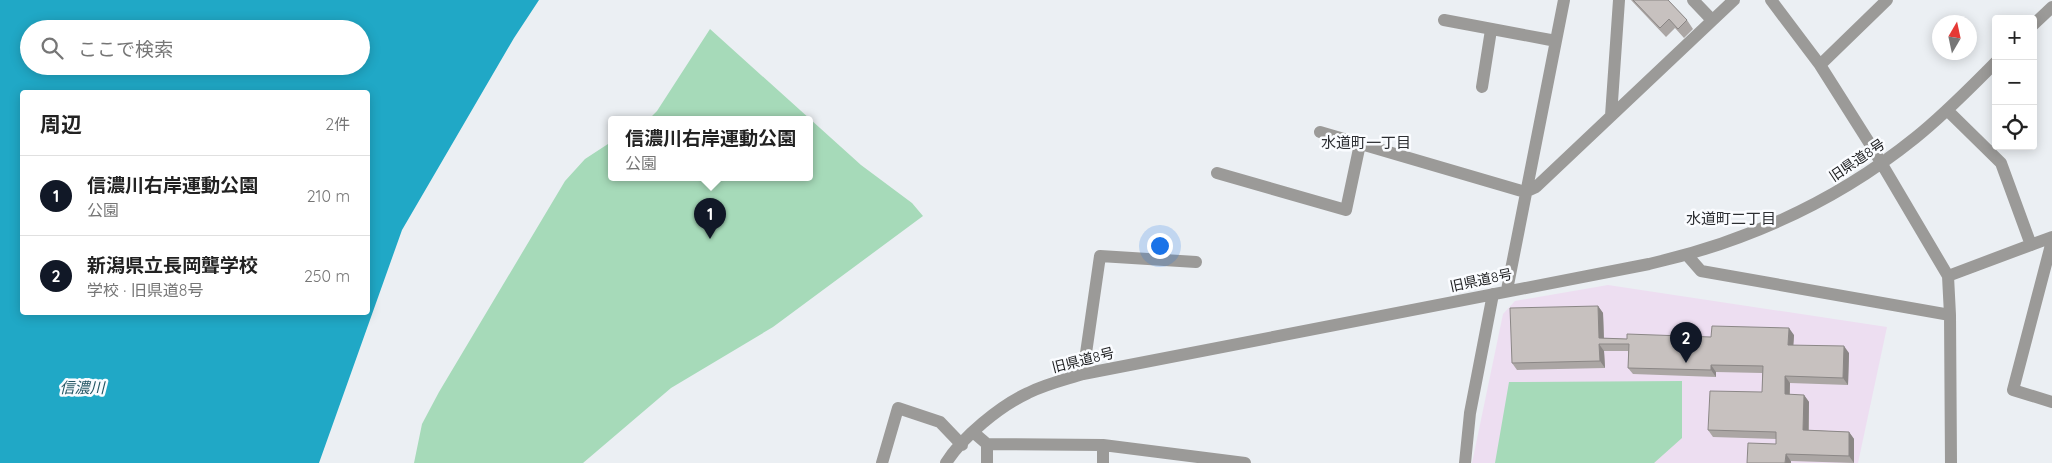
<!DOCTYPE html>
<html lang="ja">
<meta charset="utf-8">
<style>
:root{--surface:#fff;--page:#f2f2f2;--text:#222;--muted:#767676;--line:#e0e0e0;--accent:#111827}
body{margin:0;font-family:Quicksand,"Noto Sans JP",sans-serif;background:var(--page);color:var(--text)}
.controls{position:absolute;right:15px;top:15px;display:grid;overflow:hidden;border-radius:5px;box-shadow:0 2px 12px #0003}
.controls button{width:45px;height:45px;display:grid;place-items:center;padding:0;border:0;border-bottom:1px solid var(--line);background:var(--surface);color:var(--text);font:25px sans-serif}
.compass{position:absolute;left:1932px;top:15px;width:45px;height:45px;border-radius:50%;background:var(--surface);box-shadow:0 2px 12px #0003;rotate:9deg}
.you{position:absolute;left:1159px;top:245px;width:18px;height:18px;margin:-12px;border:4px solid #fff;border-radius:50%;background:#1a73e8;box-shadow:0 0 0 8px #1a73e833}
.badge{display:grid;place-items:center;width:32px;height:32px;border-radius:50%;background:var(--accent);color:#fff;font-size:16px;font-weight:700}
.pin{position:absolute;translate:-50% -41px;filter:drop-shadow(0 1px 2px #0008)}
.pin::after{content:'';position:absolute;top:26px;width:18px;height:15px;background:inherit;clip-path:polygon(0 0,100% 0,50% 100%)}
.popup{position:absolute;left:608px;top:116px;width:205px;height:65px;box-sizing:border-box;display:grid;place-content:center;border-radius:5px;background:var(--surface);filter:drop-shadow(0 1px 4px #0005);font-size:16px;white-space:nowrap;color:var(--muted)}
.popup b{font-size:19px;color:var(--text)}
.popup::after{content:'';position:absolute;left:50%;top:100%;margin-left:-10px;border:10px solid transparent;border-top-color:var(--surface)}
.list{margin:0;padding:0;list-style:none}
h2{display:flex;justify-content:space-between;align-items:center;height:65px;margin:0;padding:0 20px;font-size:21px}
h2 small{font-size:16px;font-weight:400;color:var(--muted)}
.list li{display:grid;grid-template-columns:32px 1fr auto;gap:15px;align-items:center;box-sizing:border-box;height:80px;padding:0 20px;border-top:1px solid var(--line)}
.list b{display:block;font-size:19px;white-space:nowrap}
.list p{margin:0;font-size:16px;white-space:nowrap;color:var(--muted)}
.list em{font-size:16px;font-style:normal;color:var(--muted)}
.icon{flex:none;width:28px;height:28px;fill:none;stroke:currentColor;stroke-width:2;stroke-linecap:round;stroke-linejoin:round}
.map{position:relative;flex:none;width:2052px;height:463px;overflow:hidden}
.search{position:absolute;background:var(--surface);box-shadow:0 2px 12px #0003;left:20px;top:20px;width:350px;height:55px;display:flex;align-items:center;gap:12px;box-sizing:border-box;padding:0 18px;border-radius:28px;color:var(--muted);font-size:19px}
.panel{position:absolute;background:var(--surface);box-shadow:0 2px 12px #0003;left:20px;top:90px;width:350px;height:225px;border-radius:5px}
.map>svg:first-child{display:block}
.education{fill:#eddef1}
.green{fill:#a6dab9}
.water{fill:#20a8c6;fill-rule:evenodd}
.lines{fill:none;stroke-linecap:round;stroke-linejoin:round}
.minor{stroke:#9b9a98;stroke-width:12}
.wall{fill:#aba6a4}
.shaded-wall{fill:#8b8786}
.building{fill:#c7c1bf;stroke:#8b8786}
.labels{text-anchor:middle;stroke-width:5;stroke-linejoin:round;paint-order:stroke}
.street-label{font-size:14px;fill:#1d1e20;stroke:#fafcff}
.neighbourhood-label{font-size:15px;fill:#2c2e32;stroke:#fafcff}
.water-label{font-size:15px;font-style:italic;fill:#235664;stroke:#fafcff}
</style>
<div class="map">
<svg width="2052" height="463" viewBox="0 0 2052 463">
<rect width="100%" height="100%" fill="#ebeff3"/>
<path class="education" d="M1608,285L1887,327L1858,463H1472L1503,314L1515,301Z"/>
<path class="green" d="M710,29L861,165L912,203L923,216L773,327L671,388L583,463H414L422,424L439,392L565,181L585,159L611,142V178H809V120H648L657,111Z
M1682,381V438L1654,463H1495L1509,382Z"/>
<path class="water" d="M0,0H539L514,38L402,230L319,463H0ZM29,29H361V66H29ZM22,92H368V312H22Z"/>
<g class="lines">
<path class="minor" d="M1693,0L1712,20
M1771,0L1820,65L1870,144L1948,276L1950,315L1951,463
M1444,20L1556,41
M2033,25L2052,7
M1820,65L1887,0
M1482,87L1491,30
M1947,110L2001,163L2031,245
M1611,116L1619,0
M1320,132L1525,192L1536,187L1734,0
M1217,173L1346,210L1360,144
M2052,241L2013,390L2052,402
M1687,255L1701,271L1950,315
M1948,276L2052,237
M1507,290L1564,0
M1083,374L1100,256L1196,262
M973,432L987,444L1103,445L1245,463
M987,444V463
M882,463L898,408L940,422L962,445
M946,463C962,437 1000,406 1028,393C1046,384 1064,380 1083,374L1649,264C1746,242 1838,200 1915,138C1944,115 1970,88 1996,62
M1103,463V445
M1465,463L1470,413L1493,294"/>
</g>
<path class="wall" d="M1631,0H1668L1687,20L1693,29L1684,38L1675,28L1666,37Z
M1598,306L1603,313L1604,338L1627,339L1794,335L1793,345L1849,353L1848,385L1790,383V395H1804L1809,402V430L1849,432L1854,439V463L1791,461L1776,444V439L1713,437L1708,430L1762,392V373L1716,372V377L1633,374L1628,368V351H1604L1605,368L1517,370L1512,363Z"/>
<path class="shaded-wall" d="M1598,306L1603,313L1604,344L1599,338Z
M1789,328L1794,335L1793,352L1788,345Z
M1599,344L1604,351L1605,368L1600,361Z
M1844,346L1849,353L1848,385L1843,378Z
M1711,365L1716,372V377L1711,370Z
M1785,376L1790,383L1789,402L1785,394Z
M1804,395L1809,402L1808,437L1803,430Z
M1849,432L1854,439V463L1849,456Z
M1786,454L1791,461V463H1785Z"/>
<path class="building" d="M1633,0H1668L1687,20L1678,29L1669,19L1660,28Z
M1598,306L1599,338L1627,339V334L1711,337L1712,326L1789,328L1788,345L1844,346L1843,378L1785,376V394L1804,395L1803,430L1849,432V456L1786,454L1785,463H1747L1748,443L1776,444V432L1708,430L1710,391L1762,392L1763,366L1711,365V370L1628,368L1629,344H1599L1600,361L1512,363L1510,308Z"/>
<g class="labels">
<g class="street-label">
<text transform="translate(1857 160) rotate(-34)" y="5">旧県道8号</text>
<text transform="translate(1481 280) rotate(-12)" y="5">旧県道8号</text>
<text transform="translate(1083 360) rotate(-14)" y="5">旧県道8号</text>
</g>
<g class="neighbourhood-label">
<text x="1366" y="148">水道町一丁目</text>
<text x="1731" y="224">水道町二丁目</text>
</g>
<g class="water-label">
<text x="82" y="393">信濃川</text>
</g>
</g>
</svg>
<div class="controls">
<button>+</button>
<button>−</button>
<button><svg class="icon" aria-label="locate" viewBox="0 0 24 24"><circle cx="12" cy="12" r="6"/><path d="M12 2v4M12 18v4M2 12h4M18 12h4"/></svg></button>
</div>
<svg class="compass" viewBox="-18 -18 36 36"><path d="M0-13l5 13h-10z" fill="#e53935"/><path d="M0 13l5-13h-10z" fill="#767676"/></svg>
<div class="you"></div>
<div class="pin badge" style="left:710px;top:239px">1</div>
<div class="popup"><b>信濃川右岸運動公園</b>公園</div>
<div class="pin badge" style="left:1686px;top:363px">2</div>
<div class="search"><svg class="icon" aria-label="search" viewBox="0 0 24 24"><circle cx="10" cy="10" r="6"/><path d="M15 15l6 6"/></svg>ここで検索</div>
<section class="panel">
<h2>周辺<small>2件</small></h2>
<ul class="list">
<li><span class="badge">1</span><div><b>信濃川右岸運動公園</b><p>公園</p></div><em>210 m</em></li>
<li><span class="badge">2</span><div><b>新潟県立長岡聾学校</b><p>学校 · 旧県道8号</p></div><em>250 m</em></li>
</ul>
</section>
</div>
